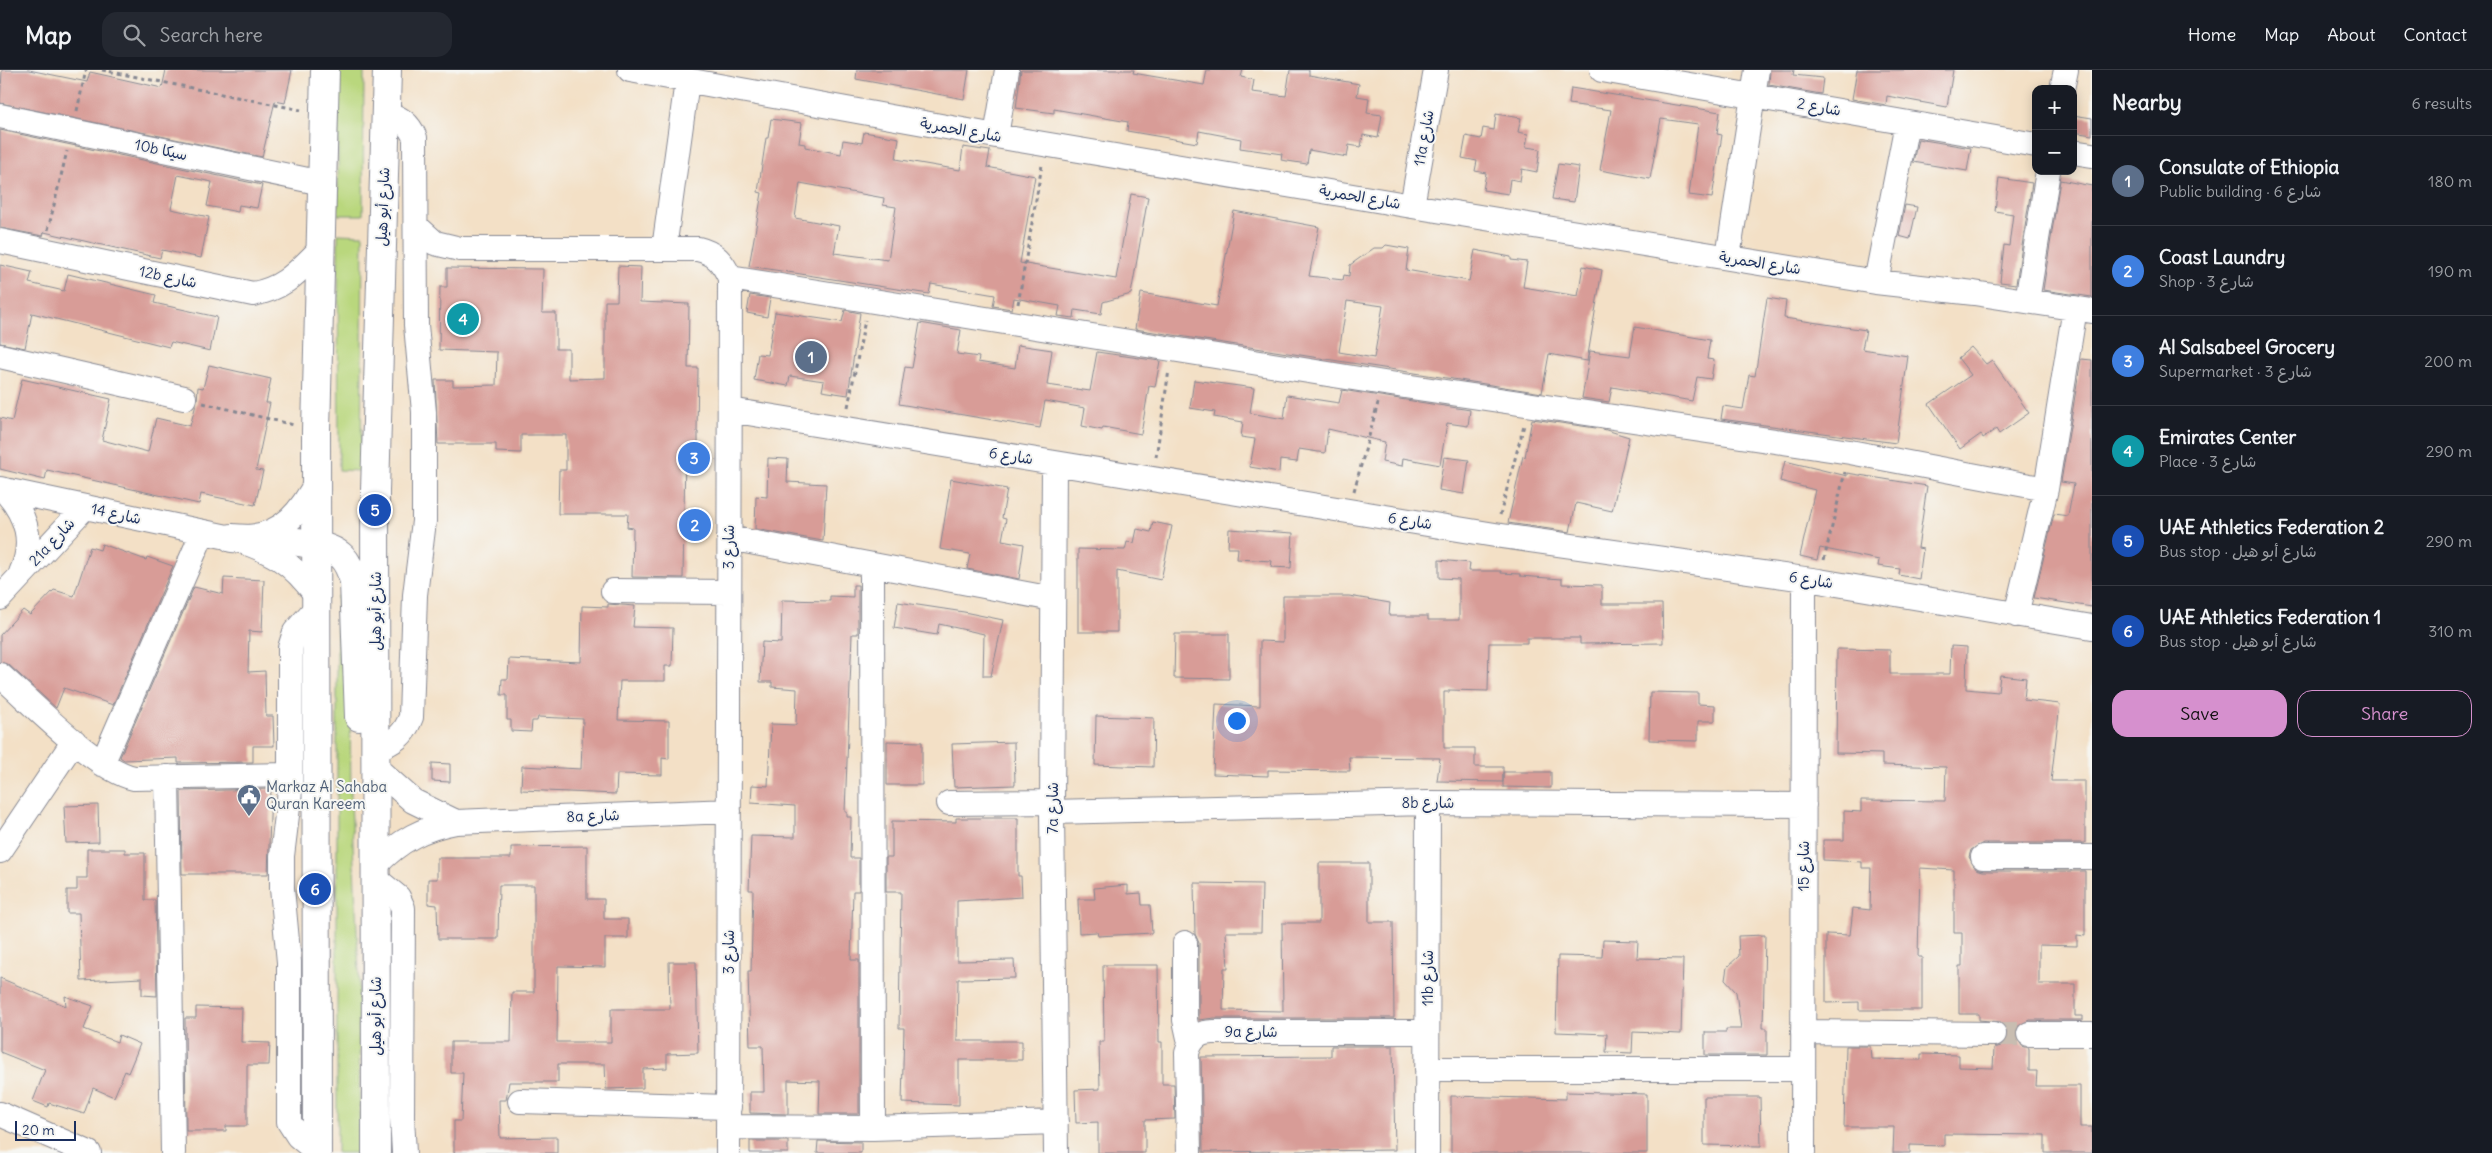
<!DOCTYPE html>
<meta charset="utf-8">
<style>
:root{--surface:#171b24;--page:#242831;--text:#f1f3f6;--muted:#9ea1a6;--line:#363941;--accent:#d690ce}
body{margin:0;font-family:Delius,"Playpen Sans Arabic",sans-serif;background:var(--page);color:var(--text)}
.controls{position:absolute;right:15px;top:15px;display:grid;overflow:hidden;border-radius:10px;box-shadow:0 2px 12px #0003}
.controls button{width:45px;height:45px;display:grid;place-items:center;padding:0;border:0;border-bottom:1px solid var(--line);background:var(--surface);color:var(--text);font:25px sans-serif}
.scale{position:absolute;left:15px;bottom:12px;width:61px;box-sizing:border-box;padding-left:5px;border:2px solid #1b2f5e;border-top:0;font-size:14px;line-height:18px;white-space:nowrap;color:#1b2f5e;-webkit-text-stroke:4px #f6f6f2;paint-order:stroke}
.you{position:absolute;left:1236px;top:650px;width:18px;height:18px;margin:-12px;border:4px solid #fff;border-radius:50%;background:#1a73e8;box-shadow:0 0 0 8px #1a73e833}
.badge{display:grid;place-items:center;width:32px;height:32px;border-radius:50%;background:var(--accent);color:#fff;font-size:16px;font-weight:700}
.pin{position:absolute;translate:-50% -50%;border:2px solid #fff;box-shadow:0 1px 5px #0006}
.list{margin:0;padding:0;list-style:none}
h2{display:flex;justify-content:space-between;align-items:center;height:65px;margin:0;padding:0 20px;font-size:21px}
h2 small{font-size:16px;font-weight:400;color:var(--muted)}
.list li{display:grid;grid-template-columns:32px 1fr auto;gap:15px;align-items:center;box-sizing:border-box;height:90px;padding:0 20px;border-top:1px solid var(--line)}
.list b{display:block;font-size:19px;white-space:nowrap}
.list p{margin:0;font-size:16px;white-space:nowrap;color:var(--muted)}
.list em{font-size:16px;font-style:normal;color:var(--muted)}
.actions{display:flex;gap:10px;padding:15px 20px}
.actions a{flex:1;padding:11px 0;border:1px solid var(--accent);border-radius:15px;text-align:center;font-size:18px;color:var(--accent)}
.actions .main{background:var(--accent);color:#111}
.icon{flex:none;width:28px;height:28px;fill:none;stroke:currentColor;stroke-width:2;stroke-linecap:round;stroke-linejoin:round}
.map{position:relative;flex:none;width:2092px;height:1083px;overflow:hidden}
header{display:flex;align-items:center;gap:30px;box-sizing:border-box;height:70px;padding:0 25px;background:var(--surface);border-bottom:1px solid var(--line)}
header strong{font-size:24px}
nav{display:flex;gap:28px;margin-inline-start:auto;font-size:18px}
.search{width:350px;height:45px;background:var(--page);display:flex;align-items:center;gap:12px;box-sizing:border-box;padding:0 18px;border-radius:15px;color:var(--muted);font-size:19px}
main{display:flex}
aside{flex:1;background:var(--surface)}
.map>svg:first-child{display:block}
.green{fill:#b9d77d;stroke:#6a836e}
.building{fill:#d89c97;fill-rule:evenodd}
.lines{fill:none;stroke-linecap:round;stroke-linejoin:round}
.minor-tunnel{stroke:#c8bdb1;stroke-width:24;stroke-dasharray:24 12;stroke-linecap:butt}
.minor-casing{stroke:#878892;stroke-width:26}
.major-casing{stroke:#878892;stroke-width:30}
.path{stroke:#878892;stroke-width:3;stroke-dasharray:4 4;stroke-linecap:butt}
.minor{stroke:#fff;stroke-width:24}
.major{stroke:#fff;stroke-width:28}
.labels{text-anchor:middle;stroke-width:4;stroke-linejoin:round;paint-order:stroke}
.street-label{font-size:15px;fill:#1b2f5e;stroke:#f6f6f2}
.service-label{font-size:15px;fill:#4e5e75;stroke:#f6f6f2;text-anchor:start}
</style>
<header>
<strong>Map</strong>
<div class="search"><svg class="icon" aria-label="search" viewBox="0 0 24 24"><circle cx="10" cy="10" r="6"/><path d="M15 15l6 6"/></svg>Search here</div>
<nav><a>Home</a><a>Map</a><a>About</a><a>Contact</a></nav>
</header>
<main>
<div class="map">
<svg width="2092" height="1083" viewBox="0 0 2092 1083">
<rect width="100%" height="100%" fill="#f6f6f2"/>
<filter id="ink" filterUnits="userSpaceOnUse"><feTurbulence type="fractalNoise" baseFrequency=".02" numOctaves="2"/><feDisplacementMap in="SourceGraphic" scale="10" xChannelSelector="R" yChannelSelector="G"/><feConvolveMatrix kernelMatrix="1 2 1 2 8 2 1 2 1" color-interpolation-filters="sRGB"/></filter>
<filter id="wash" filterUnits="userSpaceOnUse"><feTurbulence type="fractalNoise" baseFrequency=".0096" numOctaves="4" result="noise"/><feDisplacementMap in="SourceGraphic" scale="20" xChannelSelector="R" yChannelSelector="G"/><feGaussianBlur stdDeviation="1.12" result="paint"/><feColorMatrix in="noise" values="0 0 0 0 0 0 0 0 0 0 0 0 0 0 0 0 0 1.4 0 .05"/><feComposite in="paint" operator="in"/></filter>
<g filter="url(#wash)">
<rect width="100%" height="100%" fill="#f3e0c6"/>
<path class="green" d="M338,0H364L363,145H338Z
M338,164L363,165L361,401L339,400Z
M349,525L351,730L359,904L360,1083H337V526Z"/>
<g id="blocks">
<path class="building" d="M2,0H29L87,12L90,2L162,18L166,0H292L285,33L275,31L262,87L0,33Z
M857,0H969L964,29L856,9Z
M1021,0H1134L1133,3L1204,15L1207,0H1243L1241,7L1254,10L1252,22L1286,26L1290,0H1309V5L1359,14L1357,26L1369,28L1367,43L1382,45L1378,68L1363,65L1361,77L1349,75L1347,87L1309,80L1307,94L1281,90L1282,84L1240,78L1241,69L1199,61L1197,73L1127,61L1128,52L1054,39V43L1016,38Z
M1770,0H1794L1793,5L1823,8L1821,24L1769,15Z
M1857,0H1953L1947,37L1887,26L1886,35L1852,29Z
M1571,18L1720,42L1717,64L1722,65L1712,128L1689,125L1698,54L1661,49L1650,109L1600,100L1611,40L1569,34Z
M1496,44L1521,48L1518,62L1528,64L1526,77L1540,79L1537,102L1522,99L1520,111L1510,109L1508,124L1483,120L1486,103L1475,101L1477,91L1462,88L1466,66L1481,69L1483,58L1494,60Z
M2073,45L2092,48V65L2073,62Z
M771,49L802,53L799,73L805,74V77L841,84L843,70L862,73L864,62L899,68L896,89L960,100L963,77L990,81L987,97L1035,106L1020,193L1116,209L1131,124L1148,127L1131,224L1103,232L1101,244L1075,240L1074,248L1058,246L1060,236L1014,228L1012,239L993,236L995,225L931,214L929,224L749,196L762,123L758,122L766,68H768ZM800,113L884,128L883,135L896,137L888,190L834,183L839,156L795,148Z
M0,60L262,115L257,138L239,135L238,142L207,136L212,112L178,105L171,139L209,147L201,188L162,180L160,188L44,162L43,166L0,158Z
M1918,69L1971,78L1967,101L1913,92Z
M1558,94L1579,97L1574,132L1552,129Z
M1999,108L2032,113L2016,214L2000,212L2004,175L2009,176L2013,144L1995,141Z
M2060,110L2092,116V227L2043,220Z
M1905,135L1917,137L1910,169L1899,166Z
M1234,141L1319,157L1309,206L1343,210L1344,205L1349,206L1350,195L1374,178H1383L1386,175L1409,179L1406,200L1469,211L1475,180L1511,187V190L1527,192L1523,217L1578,226L1583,196L1602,200L1587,291L1549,284L1542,323L1135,259L1141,223L1217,236ZM1347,231L1383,236L1374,288L1339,282Z
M0,195L32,202L29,213L64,221L68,204L156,225L154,233L217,247L210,281L171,272L169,277L32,243L25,278L0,273Z
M618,196L641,197L640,232L689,234L688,298H698L697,362H698V382H685L683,508L632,507L633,458L627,457L628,444H558L559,400H566V365H521V383L496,382V374H438L435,310H453V316L496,315L497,282L439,280L440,217H447V198L543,199L542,243H556V279H569V309L605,308V231H617Z
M750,225L770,228L767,247L747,243Z
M1767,228L1786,231L1784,248L1866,260L1862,279L1908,286L1896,373L1721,349L1723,336L1743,339L1749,305L1755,306Z
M845,240L860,243L848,325L822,321L824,311L790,306L788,316L754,310L758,284L768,285L775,242L842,252Z
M920,253L961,260L957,284L979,287L978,292L1015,298L1018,275L1052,280L1047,315L1090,321L1097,282L1160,291L1155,317L1149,316L1141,364L1103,357L1102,360L1082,356L1085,338L1045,331L1040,358L899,334L905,297L912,298Z
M1635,257L1710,270L1707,289L1714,290L1711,309L1697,307L1692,331L1612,317L1609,332L1582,328L1590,281L1630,286Z
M1971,277L1986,294L1992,290L2029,343L1999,364L1996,359L1983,368L1981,364L1960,379L1929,334L1971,305L1958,288Z
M2081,289L2092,290V537L2034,528L2054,444L2068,446L2074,414L2061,412Z
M209,295L271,309L266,333H270L256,400L263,401L255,435L201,424L199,434L47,400L45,410L0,399V348L12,351L22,309L111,329L102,370L148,382L156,348L190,356L197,331L198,317L203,318Z
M1194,310L1254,318L1250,343L1284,349L1287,325L1339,333L1342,320L1470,340L1468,356L1447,353L1440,395L1403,388L1402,396L1382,392L1385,372L1328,359L1325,383L1299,379L1297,392L1280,390L1279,402L1250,397L1255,369L1241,367L1243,352L1214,347L1215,342L1190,338Z
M1532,349L1603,359L1629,367L1612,441L1576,433L1570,462L1508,453L1523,386L1525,387Z
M1444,387L1469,390L1464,424L1439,420Z
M768,388L788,389L787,412L826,414L823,471L755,459L756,426L767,427Z
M1785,391L1847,406V403L1927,416L1918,478L1923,479L1919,509L1899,505L1900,499L1878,496L1879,490L1820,478L1817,490L1800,486L1815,420L1780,411Z
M951,409L1007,419L1002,448L1006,449L1002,470L1024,474L1019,509L967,499L970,484L940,479Z
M1153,452L1172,456L1161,510L1117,501V562H1078V479L1125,480L1127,472L1134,473L1137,459L1151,462Z
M1229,459L1293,463L1291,498L1271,497L1272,491L1237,489L1238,478H1228Z
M102,474L146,490L147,487L173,496L113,635L64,618L56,638L9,595L0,592V565L23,540L30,545L54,520L74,526L90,477L100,480Z
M1439,490L1470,493L1469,501H1501V503L1520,504V506L1562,509V514L1602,515V534H1662L1663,573L1580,574V568H1527V573H1489L1488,621L1449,620V622H1444V678H1475V697H1503V712L1437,711L1440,688L1349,687L1350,701L1268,700V706L1213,704L1216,634L1260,636V571L1283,572V526H1349L1390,533L1389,546H1428V550H1459V509L1439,508Z
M224,508L264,510L262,562L249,561L248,602L265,601L266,646H273L274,676H253V692L178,693V688L124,690L120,687L194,517L223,524Z
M853,515H858V564H852L845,742H847V747H851L850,788H859V821H853L851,890H859V1044H819L820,1011L788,1010V1044L750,1043V1022H764L763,976H750L748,901H751L753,820H749L751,766L795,767V736L751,733L752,715L768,716L771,654L796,655L797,619L772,617V612H760L762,572L781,573L782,530L830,531V526L853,527Z
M898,532L964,542L1003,550L991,606H983L984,564L939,554L937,565L894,558Z
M608,534L635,536L633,557L673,558L672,596H665V611H620L618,650L669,651V689L662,688V705L617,704L616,724L521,720L522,696L581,699L583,649L538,647L537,651H532L531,662L511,661V650H507V625H501L502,609H508L509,589L581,592L582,536L608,537Z
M1175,564H1229V609L1174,608Z
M1951,576L1967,577L1966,619L1998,622L2000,605L2026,608L2024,630L2060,634L2051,711H2085V773H1983L1971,780L1969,787L1976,799L1983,801H2085V866L2077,865V876L2039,875V914H2075V946H2083V950H2029L2017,957L2015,964L2022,976L2029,978V1001H2037L2036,1016H2080V1057H2092V1083H2045V1065L1944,1064V1076L1910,1075V1083H1893L1894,1057H1844L1846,976H1870L1871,989L1921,990V984L1959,985V997L1993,998L1994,978L2001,976L2008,965L2006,958L2001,952L1979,950V944H1959V896H1962V863H1954V800L1920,798L1918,887H1922V940H1859V932L1826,933V864L1850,865L1853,838L1870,840L1871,798H1862V792L1823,790V770H1844V741L1861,742V730L1945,731L1946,697L1882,695V684L1836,683L1837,579L1890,580V604H1950Z
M1650,622L1698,623V634L1715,635V651H1698V671L1649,670Z
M1096,646L1154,648L1153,697L1095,695Z
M887,671L922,672V715H887Z
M1014,672L1015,715L954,717L952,674Z
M432,693L450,694V712L432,711Z
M1503,702H1551V718L1503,717Z
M271,719L268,804H182L181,721Z
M98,735L99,772L66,773L64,736Z
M956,748H1018V806H1021L1022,827L957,831V891L1014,890L1015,908L958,909L957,971H1022V990H959V1035L902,1033L904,958H899L901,822H886V787H892V751L956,752Z
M587,776V829H604V849H628V868H605V897L558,896L557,972H611V939H670L669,892H696L698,983L667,984V998L643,999V1018L606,1019L605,994H558V1012H509L506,1030H499L500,1068L557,1067V1083H454V1051H461L463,1003H451V972H511L512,922H534V815H499L498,869H438L437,835L428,834V809H437V788H511V777Z
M87,779H125V783H145V830H155L157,926L142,925V908L81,911L79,843H67V820H77V808H87Z
M1319,793H1369V852H1393L1394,948H1214L1199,950V873L1195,864L1194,813L1262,814L1261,862H1226L1228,898H1224L1223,940L1283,941L1282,853H1319Z
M1128,815V824L1141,823L1142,835H1150L1152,863L1098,866L1097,862L1079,863L1078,829H1095L1094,818Z
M1765,865L1763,958H1767V985H1705V962H1726V959H1741L1736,922L1725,910L1727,897L1739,886L1738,866Z
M1603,870L1638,871L1637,888L1683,889L1681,964L1633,962L1632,983L1606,982L1607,964L1556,962L1558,886L1602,887Z
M1103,895H1158L1159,972H1162V1014H1174L1175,1049L1145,1050V1083H1098V1052L1076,1053L1075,1020L1100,1019L1099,972H1104Z
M0,908L66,936L65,926L93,936L84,959L117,972L119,965L140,974L128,1003L125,1001L114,1027L93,1018L84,1044L49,1033L48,1037L33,1031L45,1000L0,982Z
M196,937L242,938L241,972L270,973L269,995H247V1056H226V1061H186L185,948H196Z
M1331,976H1393L1395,1080L1203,1082L1201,987L1331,986Z
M1566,1022L1647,1024V1083H1451V1026L1566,1029Z
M1704,1027H1760L1761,1076L1704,1075Z
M750,1071H788V1083H750Z
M818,1071L861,1072V1083H817Z"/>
</g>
</g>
<g filter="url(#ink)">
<use href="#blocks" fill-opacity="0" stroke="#878892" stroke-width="1"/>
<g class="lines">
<path class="minor-tunnel" d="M1994,964H2029"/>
<g class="minor-casing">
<path id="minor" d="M630,0L996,66L1412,136L1876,212L1974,223L2092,241
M1602,0L2036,75
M2062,19L2066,0
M0,46L322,113
M996,66L1007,0
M2073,82L2092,85
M1412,136L1436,0
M416,156L435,173L460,179H698C715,183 723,192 730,208L728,1083
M0,171L253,224C286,218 299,200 322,178
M664,179L687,11
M1728,187L1757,0
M730,208L1384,313L1850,382L2046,419
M1876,212L1907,53
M2027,231L2048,101
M0,286L184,328
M730,340L1495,465L1819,511L2092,557
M1054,393L1052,742L1056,1083
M0,419L232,468C272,481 291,491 316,525
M5,421C27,446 35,472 21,503
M249,467C284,464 302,440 317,411
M729,468L1053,529
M872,495L873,1058
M613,521L729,522
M0,528L85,437
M316,538L295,562L290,578V721L282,786V818L289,892V1052L298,1066L317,1082
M2016,545L2046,419L2075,238
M0,605C32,633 96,700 134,708L290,705
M376,679C394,672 404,666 411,647L415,525L424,451V342L416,255L415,68C409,53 401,48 385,43
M102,694L203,462
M377,699L413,731L456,752
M167,707L173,1083
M949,733L1052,732
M1052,742L1428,733L1804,735
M0,781L74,671
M1983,787H2092
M376,795C400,770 423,758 456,752L729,741
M376,809L398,827L403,838L402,1048L404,1083
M1185,873V950L1190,973
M1803,962L1994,964
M2029,964H2092
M1427,999H1803
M520,1031L729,1037
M0,1044L89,1083
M728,1057L873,1058L1056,1052
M1189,1083L1187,983C1191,968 1199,962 1214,962H1427
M1427,1083L1428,733
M1803,1083L1804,509"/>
</g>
<g class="major-casing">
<path id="major" d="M232,468C259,470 324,468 342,487C349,494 351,502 354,511L359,647
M317,1083L316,361L325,0
M376,1083L375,421L387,0"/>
</g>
<path class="path" d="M102,0L301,40
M77,41L86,0
M48,160L67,81
M1018,234L1042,95
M203,333L294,355
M848,337L865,250
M1156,387L1169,300
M1354,421L1378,333
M1500,445L1524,355
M1824,490L1845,402"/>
<use href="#minor" class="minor"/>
<use href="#major" class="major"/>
</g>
</g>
<defs>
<g id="civic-pin" transform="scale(1.25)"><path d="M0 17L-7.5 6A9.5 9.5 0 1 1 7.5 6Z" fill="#5c6f8a" stroke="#f6f6f2"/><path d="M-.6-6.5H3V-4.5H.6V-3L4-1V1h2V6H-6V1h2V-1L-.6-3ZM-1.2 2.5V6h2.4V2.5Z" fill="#fff"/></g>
</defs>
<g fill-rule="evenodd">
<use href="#civic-pin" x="249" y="726"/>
</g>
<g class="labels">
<g class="street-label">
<text transform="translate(1819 37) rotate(10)" y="5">شارع 2</text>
<text transform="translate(961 60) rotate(10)" y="5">شارع الحمرية</text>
<text transform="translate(1424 68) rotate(-80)" y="5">11a شارع</text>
<text transform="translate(161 80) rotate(12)" y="5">10b سيكا</text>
<text transform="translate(1360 127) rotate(10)" y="5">شارع الحمرية</text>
<text transform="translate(383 137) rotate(-88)" y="5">شارع أبو هيل</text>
<text transform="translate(1760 193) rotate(9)" y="5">شارع الحمرية</text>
<text transform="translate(168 207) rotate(12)" y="5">12b شارع</text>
<text transform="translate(1011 386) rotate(9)" y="5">شارع 6</text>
<text transform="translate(116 444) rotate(12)" y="5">شارع 14</text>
<text transform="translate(1410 451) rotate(9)" y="5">شارع 6</text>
<text transform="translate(52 472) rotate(-47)" y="5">21a شارع</text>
<text transform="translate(729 477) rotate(-90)" y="5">شارع 3</text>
<text transform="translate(1811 510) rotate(9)" y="5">شارع 6</text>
<text transform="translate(376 541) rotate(-90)" y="5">شارع أبو هيل</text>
<text x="1428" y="738">8b شارع</text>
<text transform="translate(1053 738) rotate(-90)" y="5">7a شارع</text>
<text transform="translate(593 746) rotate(-2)" y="5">8a شارع</text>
<text transform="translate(1804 796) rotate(-90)" y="5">شارع 15</text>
<text transform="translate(729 882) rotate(-90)" y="5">شارع 3</text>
<text transform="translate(1428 908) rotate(-90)" y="5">11b شارع</text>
<text transform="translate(376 946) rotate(-90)" y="5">شارع أبو هيل</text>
<text x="1251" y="967">9a شارع</text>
</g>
<g class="service-label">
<text x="266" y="722">Markaz Al Sahaba<tspan x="266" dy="17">Quran Kareem</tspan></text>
</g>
</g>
</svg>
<div class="controls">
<button>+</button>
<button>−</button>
</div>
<div class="scale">20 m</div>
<div class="you"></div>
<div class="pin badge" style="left:811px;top:287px;background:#5c6f8a">1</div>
<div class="pin badge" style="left:695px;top:455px;background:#3f7fe0">2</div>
<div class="pin badge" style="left:694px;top:388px;background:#3f7fe0">3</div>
<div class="pin badge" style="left:463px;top:249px;background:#0f9aa8">4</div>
<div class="pin badge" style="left:375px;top:440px;background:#1a4fb4">5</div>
<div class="pin badge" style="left:315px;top:819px;background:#1a4fb4">6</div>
</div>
<aside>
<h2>Nearby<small>6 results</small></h2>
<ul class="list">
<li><span class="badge" style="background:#5c6f8a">1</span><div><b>Consulate of Ethiopia</b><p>Public building · شارع 6</p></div><em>180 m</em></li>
<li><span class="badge" style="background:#3f7fe0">2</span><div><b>Coast Laundry</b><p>Shop · شارع 3</p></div><em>190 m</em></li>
<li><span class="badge" style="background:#3f7fe0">3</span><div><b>Al Salsabeel Grocery</b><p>Supermarket · شارع 3</p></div><em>200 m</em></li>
<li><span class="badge" style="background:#0f9aa8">4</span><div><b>Emirates Center</b><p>Place · شارع 3</p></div><em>290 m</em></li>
<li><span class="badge" style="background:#1a4fb4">5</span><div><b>UAE Athletics Federation 2</b><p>Bus stop · شارع أبو هيل</p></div><em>290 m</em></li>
<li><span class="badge" style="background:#1a4fb4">6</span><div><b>UAE Athletics Federation 1</b><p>Bus stop · شارع أبو هيل</p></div><em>310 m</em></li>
</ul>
<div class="actions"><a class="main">Save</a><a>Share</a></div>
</aside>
</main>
